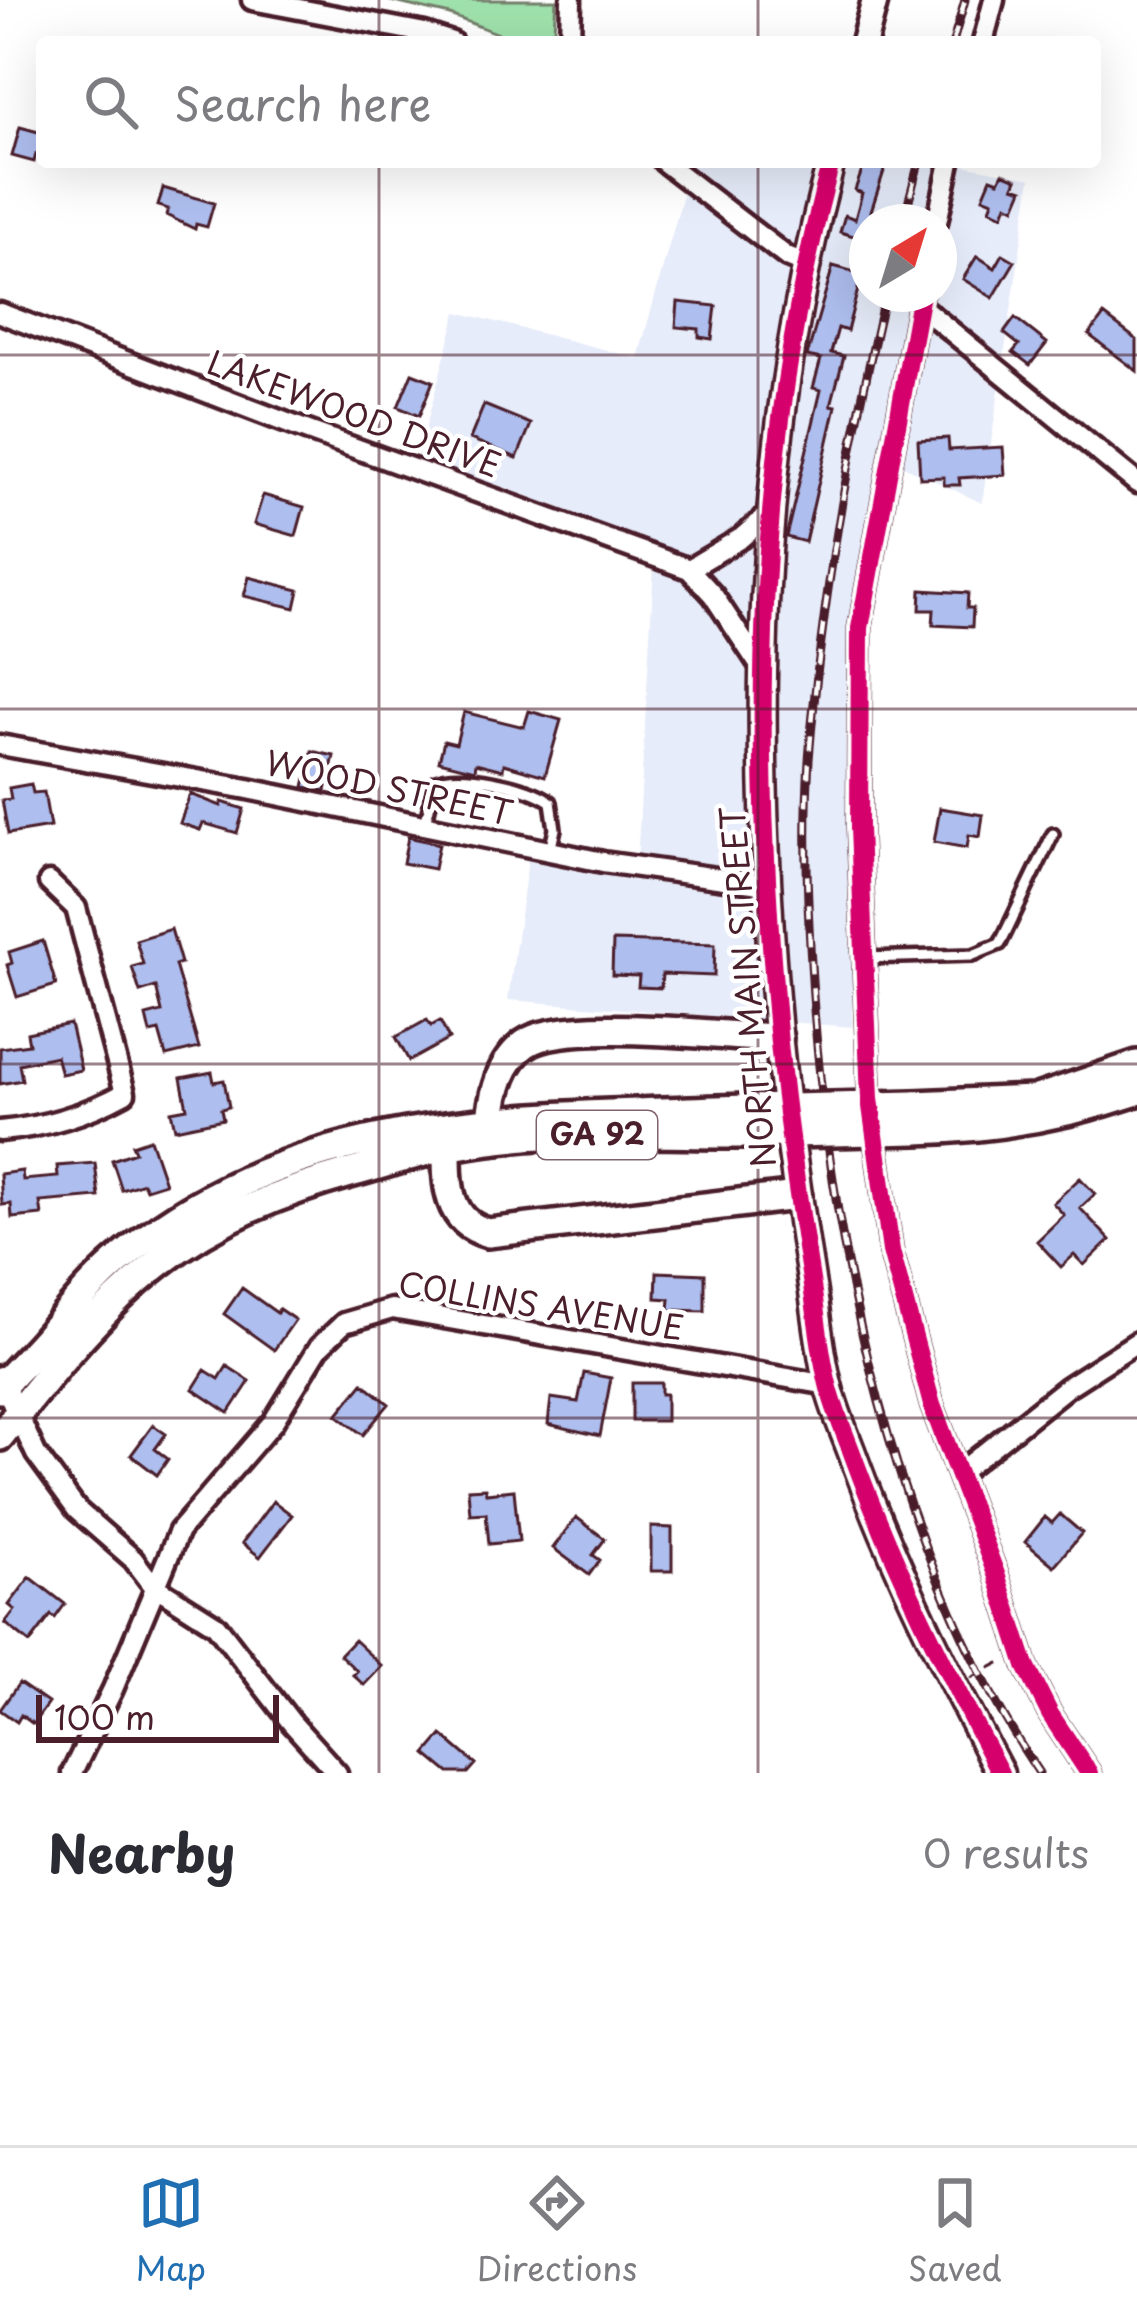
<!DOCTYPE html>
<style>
:root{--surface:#fff;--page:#f7f7f7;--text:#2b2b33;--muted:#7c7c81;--line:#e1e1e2;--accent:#1f6fb2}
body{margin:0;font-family:"Playpen Sans",sans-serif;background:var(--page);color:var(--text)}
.compass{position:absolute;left:849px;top:204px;width:108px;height:108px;border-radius:50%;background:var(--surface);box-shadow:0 12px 48px #0002;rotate:38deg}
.scale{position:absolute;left:36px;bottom:30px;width:243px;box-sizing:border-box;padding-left:12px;border:6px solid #4a1f2b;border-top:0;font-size:33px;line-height:42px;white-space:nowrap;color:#4a1f2b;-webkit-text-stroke:9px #fff;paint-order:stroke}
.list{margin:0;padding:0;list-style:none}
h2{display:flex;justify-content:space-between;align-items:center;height:156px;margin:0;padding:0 48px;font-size:51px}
h2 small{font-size:39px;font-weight:400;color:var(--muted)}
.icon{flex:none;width:66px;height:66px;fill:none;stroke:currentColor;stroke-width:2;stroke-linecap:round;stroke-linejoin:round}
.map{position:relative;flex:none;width:1137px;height:1773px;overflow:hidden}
.search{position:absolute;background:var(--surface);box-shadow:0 12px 48px #0002;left:36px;right:36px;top:36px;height:132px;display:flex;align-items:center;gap:30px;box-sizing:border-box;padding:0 42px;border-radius:12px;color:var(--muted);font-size:45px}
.sheet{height:372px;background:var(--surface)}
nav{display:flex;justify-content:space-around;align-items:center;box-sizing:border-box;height:168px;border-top:3px solid var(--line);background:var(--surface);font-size:33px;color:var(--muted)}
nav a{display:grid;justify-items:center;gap:6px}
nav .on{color:var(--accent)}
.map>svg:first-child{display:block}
.built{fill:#e7ecfa;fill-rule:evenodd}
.green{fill:#9fe1ac;stroke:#74806c;stroke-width:3}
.building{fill:#aebeee;stroke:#4a1f2b;stroke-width:3}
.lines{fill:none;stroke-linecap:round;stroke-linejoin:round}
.service-casing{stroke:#4a1f2b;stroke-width:18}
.minor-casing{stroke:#4a1f2b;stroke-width:27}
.secondary-casing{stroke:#4a1f2b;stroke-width:33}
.primary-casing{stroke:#4a1f2b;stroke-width:36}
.path{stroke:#4a1f2b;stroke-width:3;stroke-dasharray:12 9;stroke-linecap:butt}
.service{stroke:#fff;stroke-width:9}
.minor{stroke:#fff;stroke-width:18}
.secondary{stroke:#fff;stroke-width:24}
.primary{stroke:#fff;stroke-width:27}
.rail-casing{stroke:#4a1f2b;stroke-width:9}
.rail{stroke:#fff;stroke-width:4.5;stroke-dasharray:14;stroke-linecap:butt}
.primary-bridge-casing{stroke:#4a1f2b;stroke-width:36;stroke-linecap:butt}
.primary-bridge{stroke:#fff;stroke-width:27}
.cycleway-casing{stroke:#fff;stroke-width:26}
.cycleway{stroke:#d6006c;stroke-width:18}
.grid{fill:none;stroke:#4a1f2b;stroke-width:3;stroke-opacity:0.55}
.labels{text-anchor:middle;stroke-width:9;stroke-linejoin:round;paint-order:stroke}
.shield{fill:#fff;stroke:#80626b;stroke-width:3}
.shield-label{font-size:30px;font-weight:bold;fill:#4a1f2b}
.street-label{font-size:33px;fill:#4a1f2b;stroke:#fff}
</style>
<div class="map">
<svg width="1137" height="1773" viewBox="0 0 1137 1773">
<rect width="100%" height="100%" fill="#fff"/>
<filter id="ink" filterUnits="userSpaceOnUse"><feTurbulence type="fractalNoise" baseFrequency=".00833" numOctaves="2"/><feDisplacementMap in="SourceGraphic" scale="24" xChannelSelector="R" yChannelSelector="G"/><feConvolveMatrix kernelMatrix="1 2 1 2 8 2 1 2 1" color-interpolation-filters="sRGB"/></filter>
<g filter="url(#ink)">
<path class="built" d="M692,162H947L1031,178L982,503L884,457L852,847V1027L508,1000L528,859L636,881L655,547L416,462L457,312L638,358ZM867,222H939V294H867Z"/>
<path class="green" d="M386,0H556L553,42H519L450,15Z"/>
<path class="building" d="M20,127L42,133V156L36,154L34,162L12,156Z
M865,162H887L871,211L897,219L896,222H867V240L840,232L845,215L855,219L862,193L855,190Z
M1003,173L1017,179L1014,186L1023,189L1015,208L1007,204L1003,215L990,209L993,201L983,197L991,178L999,181Z
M163,188L214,203L207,227L196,224L195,229L166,215L168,209L158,206Z
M1003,254L1015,261L993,298L963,279L977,256L995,268Z
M833,266L862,274L847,331L838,328L831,353L844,356L831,405L836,406L805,542L786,537L821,390L813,388L821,359L807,356Z
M678,302L716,306L712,339L699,337V329L676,327Z
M1104,315L1137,340V371L1089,335Z
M1015,318L1047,343L1030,365L1013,352L1019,345L1004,333Z
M412,373L433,381L419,416L398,407Z
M484,405L531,424L517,458L470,439Z
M948,438L949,450L1003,447L1005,475L959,478L960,485H944V477L920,478L918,440Z
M263,495L304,507L296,536L254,524Z
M249,577L299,590L295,608L244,596Z
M921,590L968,593L967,608H973L972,627L933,625L934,610H920Z
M529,711L561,720L545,776L504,764L503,770L476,763L475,770L439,761L444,741L456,744L464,712L524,727Z
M312,751L334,756L326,791L304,787Z
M31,784L33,793L44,792L50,827L8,834L2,800L11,799L9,788Z
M190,794L221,806L222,802L244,809L237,833L203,823L200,830L180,823Z
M940,808L983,815L980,837L969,835L967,848L934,842Z
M408,837L439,844L434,869L403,863Z
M171,929L181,963L175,965L199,1048L166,1056L159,1031L150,1033L146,1016L162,1012L156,987L140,992L132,967L143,964L136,940Z
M43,941L56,985L17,997L7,965L12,963L9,952Z
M613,941L715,944L714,976L662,974L661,988L638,987L639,976L612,975Z
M427,1020L431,1026L440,1021L449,1039L409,1061L396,1037Z
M70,1024L81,1070L61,1074L56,1056L19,1064L22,1080L0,1084V1048L29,1044L27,1033Z
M212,1072L214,1082L224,1080L229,1107L221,1109L223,1119L175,1129L171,1111L187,1108L181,1078Z
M150,1139L165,1183L146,1189L143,1183L122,1190L112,1160L135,1152L132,1145Z
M95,1163L99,1197L40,1202L42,1215L12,1218L11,1204L2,1205L0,1174L22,1171L23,1180L58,1177L57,1166Z
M1080,1178L1095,1194L1080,1208L1110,1240L1084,1265L1074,1255L1061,1267L1037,1241L1064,1215L1053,1203Z
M657,1272L705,1274V1311L669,1310L670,1299L656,1298Z
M242,1288L277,1313L279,1309L295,1320L274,1350L224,1314Z
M227,1366L250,1381L229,1413L193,1389L205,1370L219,1379Z
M584,1373L611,1378L600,1436L548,1424L551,1398L578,1402Z
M363,1383L389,1404L363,1435L337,1415Z
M632,1383H661V1394H666V1421H632Z
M153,1425L166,1434L155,1449L168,1459L157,1475L131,1455Z
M485,1488L486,1493L514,1490L519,1541L489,1544L486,1513L470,1514L468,1489Z
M273,1501L292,1515L260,1557L242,1543Z
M1060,1514L1082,1533L1054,1566L1025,1542L1045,1517L1052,1523Z
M576,1517L605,1539L593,1555L600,1560L589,1575L553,1548Z
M651,1527L672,1528V1571H651Z
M30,1577L65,1604L55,1618L51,1615L30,1643L5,1623L15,1610L9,1605Z
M354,1640L382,1666L364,1685L353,1675L357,1671L340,1655Z
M19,1683L48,1703L33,1724L21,1715L17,1722L0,1710Z
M442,1735L476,1764L468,1773H449L426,1754Z"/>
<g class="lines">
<g class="service-casing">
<path id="service" d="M425,825L435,782C457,770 532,786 551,802L555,829L550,851
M864,958L973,955L1000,944L1053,834"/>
</g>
<g class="minor-casing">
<path id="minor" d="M252,0L425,33L452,42
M570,42L571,0
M983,42L994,0
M664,162L787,257L804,264
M937,222L950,162
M921,294L860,628L859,828L870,1099L891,1251L932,1405L996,1574L1026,1666L1050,1714L1089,1773
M919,305L1137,483
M0,313L308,431L689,569L713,595L760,666
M689,569L741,538L769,514
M0,745L248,789L603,862L767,885
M0,1131C44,1127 87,1114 125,1093L76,908L49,882
M0,1376L36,1454L77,1510L133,1559L153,1585L216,1625L291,1722L337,1773
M959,1473L1067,1387L1137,1342
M72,1773L113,1689L179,1531L273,1422L319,1347L344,1323L392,1309L828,1385"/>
</g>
<g class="secondary-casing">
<path id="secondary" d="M864,42L875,0
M831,162C753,455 751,743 779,1043C787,1125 799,1205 812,1286C817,1318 820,1352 828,1384C834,1410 846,1436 855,1461C895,1569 946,1671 1000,1773"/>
</g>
<g class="primary-casing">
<path id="primary" d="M914,1105L1034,1100L1137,1065
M491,1119C494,1092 501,1061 525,1044C563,1016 724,1037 778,1038
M917,1130C994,1128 1064,1116 1137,1091
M447,1146C447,1183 446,1222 488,1233L797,1196
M0,1389C13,1372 29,1358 43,1342C67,1314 90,1285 118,1261C295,1109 526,1118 745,1109
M0,1436C49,1374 98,1310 160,1262C216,1218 282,1192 350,1173C382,1165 414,1153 446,1147C544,1127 648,1134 747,1134"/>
</g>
<path class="path" d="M971,1678L1005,1660"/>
<use href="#service" class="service"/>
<use href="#minor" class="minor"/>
<use href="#secondary" class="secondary"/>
<use href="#primary" class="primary"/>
<g class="rail-casing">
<path id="rail" d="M953,42L965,0
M903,222L919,162
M885,294C849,449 821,601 809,760C804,838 808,918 813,996C831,1251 894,1558 1039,1773"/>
</g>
<use href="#rail" class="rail"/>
<g class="primary-bridge-casing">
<path id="primary-bridge" d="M745,1109L914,1105
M747,1134L917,1130"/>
</g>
<use href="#primary-bridge" class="primary-bridge"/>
<g class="cycleway-casing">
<path id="cycleway" d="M831,162C753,455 751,743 779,1043C787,1125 799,1205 812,1286C817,1318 820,1352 828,1384C834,1410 846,1436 855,1461C895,1569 946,1671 1000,1773
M921,294L860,628L859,828L870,1099L891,1251L932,1405L996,1574L1026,1666L1050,1714L1089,1773"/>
</g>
<use href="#cycleway" class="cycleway"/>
</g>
</g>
<path class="grid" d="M379,0V42M758,0V42M379,162V1773M758,162V1773M0,355H1137M0,709H1137M0,1064H1137M0,1418H1137"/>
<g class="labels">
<rect class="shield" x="537" y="1111" width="120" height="48" rx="9"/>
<g class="shield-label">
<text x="597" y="1145">GA 92</text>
</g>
<g class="street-label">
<text transform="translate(354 414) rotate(20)" y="12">LAKEWOOD DRIVE</text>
<text transform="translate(389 788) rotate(12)" y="12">WOOD STREET</text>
<text transform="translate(748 987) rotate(-95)" y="12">NORTH MAIN STREET</text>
<text transform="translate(541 1306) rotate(9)" y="12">COLLINS AVENUE</text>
</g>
</g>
</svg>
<svg class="compass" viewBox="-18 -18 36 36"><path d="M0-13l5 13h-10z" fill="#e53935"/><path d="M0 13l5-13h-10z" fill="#7c7c81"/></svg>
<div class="scale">100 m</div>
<div class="search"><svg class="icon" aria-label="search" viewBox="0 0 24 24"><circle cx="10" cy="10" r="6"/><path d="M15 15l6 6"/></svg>Search here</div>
</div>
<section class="sheet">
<h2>Nearby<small>0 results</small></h2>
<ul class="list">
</ul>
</section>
<nav>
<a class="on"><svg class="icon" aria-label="map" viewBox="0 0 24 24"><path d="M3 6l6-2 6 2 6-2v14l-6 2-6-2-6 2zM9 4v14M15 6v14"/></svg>Map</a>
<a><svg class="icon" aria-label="directions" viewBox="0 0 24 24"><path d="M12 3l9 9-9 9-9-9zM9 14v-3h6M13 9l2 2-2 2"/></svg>Directions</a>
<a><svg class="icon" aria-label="saved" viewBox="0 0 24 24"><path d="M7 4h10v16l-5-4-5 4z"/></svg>Saved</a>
</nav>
